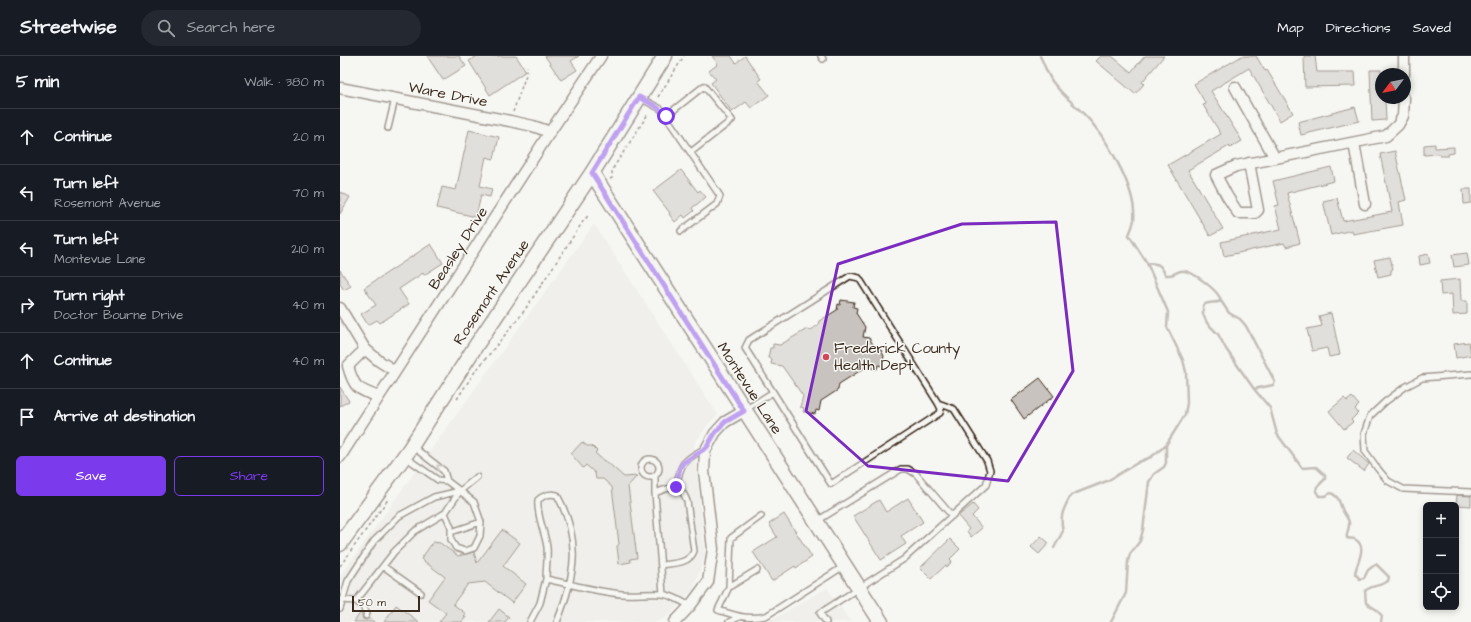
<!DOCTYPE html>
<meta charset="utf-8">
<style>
:root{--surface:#171b24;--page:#242831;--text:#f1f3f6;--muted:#9ea1a6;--line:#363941;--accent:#7c3aed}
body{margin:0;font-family:"Architects Daughter",sans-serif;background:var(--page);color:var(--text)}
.controls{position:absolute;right:12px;bottom:12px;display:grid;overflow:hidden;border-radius:6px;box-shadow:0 2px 6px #0003}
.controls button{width:36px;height:36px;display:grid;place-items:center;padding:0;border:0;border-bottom:1px solid var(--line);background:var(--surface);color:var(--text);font:20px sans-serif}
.compass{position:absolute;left:1035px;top:12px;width:36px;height:36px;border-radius:50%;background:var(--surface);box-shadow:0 2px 6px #0003;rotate:238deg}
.scale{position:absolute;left:12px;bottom:10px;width:68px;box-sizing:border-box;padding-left:4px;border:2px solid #3b2a1e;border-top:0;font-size:11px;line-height:14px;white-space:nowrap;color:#3b2a1e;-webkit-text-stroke:3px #f6f6f2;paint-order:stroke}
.stop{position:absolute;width:12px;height:12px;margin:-9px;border:3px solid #7c3aed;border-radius:50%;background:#fff}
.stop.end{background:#7c3aed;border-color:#fff;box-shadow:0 1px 4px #0008}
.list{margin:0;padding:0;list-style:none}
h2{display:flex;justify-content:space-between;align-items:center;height:52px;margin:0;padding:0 16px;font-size:17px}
h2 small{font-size:13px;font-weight:400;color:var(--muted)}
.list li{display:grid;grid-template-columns:26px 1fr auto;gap:12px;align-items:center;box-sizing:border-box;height:56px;padding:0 16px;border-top:1px solid var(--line)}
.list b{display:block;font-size:15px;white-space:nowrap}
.list p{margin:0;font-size:13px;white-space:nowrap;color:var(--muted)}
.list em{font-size:13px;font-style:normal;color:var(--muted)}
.actions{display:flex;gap:8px;padding:12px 16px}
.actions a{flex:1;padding:9px 0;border:1px solid var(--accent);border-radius:6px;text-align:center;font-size:14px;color:var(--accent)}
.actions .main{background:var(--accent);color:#fff}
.icon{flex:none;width:22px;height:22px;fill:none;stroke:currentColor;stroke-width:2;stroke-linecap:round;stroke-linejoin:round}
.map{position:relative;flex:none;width:1131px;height:566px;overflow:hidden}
header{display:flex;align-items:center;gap:24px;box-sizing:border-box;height:56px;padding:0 20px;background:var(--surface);border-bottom:1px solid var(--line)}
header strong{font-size:19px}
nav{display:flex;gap:22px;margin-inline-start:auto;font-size:14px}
.search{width:280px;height:36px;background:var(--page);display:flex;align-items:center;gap:10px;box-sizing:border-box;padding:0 14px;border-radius:22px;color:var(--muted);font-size:15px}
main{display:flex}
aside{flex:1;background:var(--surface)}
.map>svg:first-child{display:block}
.built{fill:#e8e7e2}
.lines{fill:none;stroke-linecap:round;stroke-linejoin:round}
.stream{stroke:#857a71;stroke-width:2.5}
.building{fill:#c8c3be;stroke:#3b2a1e}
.lane-casing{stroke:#3b2a1e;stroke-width:8}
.street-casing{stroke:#3b2a1e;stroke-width:13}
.secondary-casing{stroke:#3b2a1e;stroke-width:17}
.path{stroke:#3b2a1e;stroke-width:1.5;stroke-dasharray:3 3;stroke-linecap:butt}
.lane{stroke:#f6f6f2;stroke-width:5}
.street{stroke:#f6f6f2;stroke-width:10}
.secondary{stroke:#f6f6f2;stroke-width:14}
.oneway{stroke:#989088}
.route{stroke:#7c3aed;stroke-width:5}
.marked{fill:none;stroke:#7b2cbf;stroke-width:3;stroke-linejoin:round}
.poi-dot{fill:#d1495b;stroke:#f6f6f2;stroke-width:1.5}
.labels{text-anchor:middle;stroke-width:3;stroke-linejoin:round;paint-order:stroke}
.street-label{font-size:15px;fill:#3b2a1e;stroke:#f6f6f2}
.poi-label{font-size:15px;fill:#3b2a1e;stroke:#f6f6f2;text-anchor:start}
</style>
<header>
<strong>Streetwise</strong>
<div class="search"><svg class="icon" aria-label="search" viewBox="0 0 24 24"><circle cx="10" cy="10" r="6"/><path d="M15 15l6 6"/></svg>Search here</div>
<nav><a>Map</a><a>Directions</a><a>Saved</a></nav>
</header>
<main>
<aside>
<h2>5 min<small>Walk · 380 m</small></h2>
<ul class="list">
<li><svg class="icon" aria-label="ahead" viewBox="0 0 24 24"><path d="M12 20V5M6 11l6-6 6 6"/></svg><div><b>Continue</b></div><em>20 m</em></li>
<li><svg class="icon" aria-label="left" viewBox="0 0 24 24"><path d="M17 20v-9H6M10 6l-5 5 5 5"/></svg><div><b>Turn left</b><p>Rosemont Avenue</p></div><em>70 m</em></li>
<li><svg class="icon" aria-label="left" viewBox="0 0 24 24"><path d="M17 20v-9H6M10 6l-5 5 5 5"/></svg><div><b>Turn left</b><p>Montevue Lane</p></div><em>210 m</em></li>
<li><svg class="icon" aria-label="right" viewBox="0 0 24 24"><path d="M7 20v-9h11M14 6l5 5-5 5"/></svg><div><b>Turn right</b><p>Doctor Bourne Drive</p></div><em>40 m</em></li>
<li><svg class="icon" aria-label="ahead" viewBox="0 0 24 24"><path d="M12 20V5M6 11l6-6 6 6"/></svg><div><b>Continue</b></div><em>40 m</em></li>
<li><svg class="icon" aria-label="arrive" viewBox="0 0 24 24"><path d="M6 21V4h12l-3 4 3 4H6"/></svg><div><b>Arrive at destination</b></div></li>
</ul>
<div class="actions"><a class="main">Save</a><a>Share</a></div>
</aside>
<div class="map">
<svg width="1131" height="566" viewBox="0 0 1131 566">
<rect width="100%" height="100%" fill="#f6f6f2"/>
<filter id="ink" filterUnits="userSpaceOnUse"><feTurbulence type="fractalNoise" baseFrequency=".025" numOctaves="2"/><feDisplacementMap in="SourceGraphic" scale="8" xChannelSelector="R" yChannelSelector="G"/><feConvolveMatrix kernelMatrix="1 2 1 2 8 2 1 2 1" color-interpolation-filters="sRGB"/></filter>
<g filter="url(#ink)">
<path class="built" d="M254,168L378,359L370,366L354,388L365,500L353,534L327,561L317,566H0V520Z
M487,532L511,566H424L440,559Z"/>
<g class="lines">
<path class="stream" d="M700,0C704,8 707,17 712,25C723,41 740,52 752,67C770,89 797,135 794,164C793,169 791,174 789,179L807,207L828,256L827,271L843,304L846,316L847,347L845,358L841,365L826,389V407L824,411L814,418L809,426L803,474L800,485L790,498L788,505L786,537L771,566
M807,207C821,208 819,208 826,219C834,220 835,216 841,215C851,213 880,236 881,245C874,248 870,245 863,249V258L867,267L878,278L886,293L914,333L930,352L937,378L960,409L962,412L976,411L985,419V423L977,431L976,435L979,440H985L991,437C1000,441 999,447 1003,455C1005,460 1010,463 1009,469C1009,474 1006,476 1007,482C1010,483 1014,482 1016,484C1028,491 1016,508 1015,518L1020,523L1024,522L1028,514L1036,508L1049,521L1048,525C1039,531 1031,529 1025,535L1026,547L1037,554L1042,560L1041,566
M881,245L889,257L900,263L906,270L935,326L933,329L914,333
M714,492L723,475C719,460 724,452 731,439L767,425L799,406L811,401L825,390"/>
</g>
<path class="building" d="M87,0H119L126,10L103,24Z
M137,0H176L186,15L150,39L129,5Z
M205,0H239L231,5L237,14L221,24Z
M372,0H391L396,7L405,0L421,23L418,25L429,39L411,52L406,46L392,56L371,27L376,23L369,15L378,8Z
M761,0H772L791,16L805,0H824L802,26L804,28L795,38L756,5Z
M902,0H916L925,15L927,14L953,57L940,65L909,12L871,35L902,85L890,92L889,90L848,114L883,173L870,180L828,109L881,78L863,49L866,48L854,28Z
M964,0H975L977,16H1015L1016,30L965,31Z
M1030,14H1041V42H1045L1046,64L1032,65Z
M1015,51L1019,65L961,79L958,66Z
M129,74L159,81L154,103L146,101L140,130L152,133L150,141L141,139L136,161L97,152L102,131L116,134Z
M1095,88V92L1114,91V97L1108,98V100H1100V98L1084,99V89Z
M1055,95L1066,144L1059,146L1063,169L1013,178L1012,174L991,179L983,145L997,142L1003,165L1052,156L1040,98Z
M991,111L994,125L947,137L960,187L946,191L944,187L884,200L881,186L941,173L935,150L939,149L933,125Z
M341,114L358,136L360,134L366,141L352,152L354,155L345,162L343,159L335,166L329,158L330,157L313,135Z
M1123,133H1131V147L1124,148Z
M0,136L10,141L0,158Z
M91,188L103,207L84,219L83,217L59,233L69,248L40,267L37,264L28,269L21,258L36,249L24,232Z
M1127,197L1129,209L1114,211L1112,199Z
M1088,198L1090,207L1080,209L1079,200Z
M1050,201L1053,213L1051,214V218L1038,221L1034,204Z
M0,214L11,230L4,234L0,228Z
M1120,223L1121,245H1127V258L1113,259L1112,238L1101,239L1100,225Z
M501,244L514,246L513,251L517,252L516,257L525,271L523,281L529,282L536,293L541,294L544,300L542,310L538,309L537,313L526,311L499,328L498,334L481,345L479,355L476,354L475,358L463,356L464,352L460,351L463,340L442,310L431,308L432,303L428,302L430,292H433V288L440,289L467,273L471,274L478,269L479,265L497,254L498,248L500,249Z
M991,257L1000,299L989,301L987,292L972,295L967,273L982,270L979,260Z
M1129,286L1131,299L1116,302L1114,288Z
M700,322L714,340L684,363L671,344Z
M0,331L9,345L0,350Z
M1012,341L1019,349L1015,353L1018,357L1011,364L1013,366L1004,373L989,355L1004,342L1007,345Z
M242,386L247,390H252L257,395L255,397L264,405H266L284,421L297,420L288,430L297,502L290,503L291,506L279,508L277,490L279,488L272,431L263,423H256L255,417L246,409L243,412L231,398Z
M1013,394L1029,408L1024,415L1007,402Z
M1117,439L1131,440V450L1116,449Z
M568,442L583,466L561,480L566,488L541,504L513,460L539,444L546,456Z
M633,448L638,454L632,460L642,472L631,481L627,475L629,473L618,460Z
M444,458L472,501L456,512L455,510L432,525L413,496L437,481L429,468Z
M162,474L180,487L163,510L186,528L172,547L145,526L128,528L113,548L126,558L124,560L126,561L122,566H99L106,557L88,544L105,521L81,503L93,486L100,487L118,500L134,496L137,507Z
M701,480L709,487L699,498L691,491Z
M610,483L620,493L610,503L612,505L607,511L606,509L591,523L580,512Z
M56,549L79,566H44Z
M159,553L169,561L165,566H149Z
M21,556L23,563L26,564L29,562L35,566H14Z"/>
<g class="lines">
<g class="lane-casing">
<path id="lane" d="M481,0L483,3
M300,42L321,53L380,140L377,148L341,175
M326,60L364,30L392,64L351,96
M48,72L55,43
M1131,318L1082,322L1065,331L1045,346L1030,360L1024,378L1025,395L1038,413L1048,425L1063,433L1131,436
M433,336L491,428L600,357L601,353L598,347
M405,354L433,336L405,292L409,284L510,220L519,222L598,347L614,353L647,405L650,415L646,429L564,503L480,557L486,566
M65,401L98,424L107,425L104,415L72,390
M301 412a9 9 0 1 1 18 0a9 9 0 1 1-18 0Z
M315,420V437L323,538
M107,425L120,435L137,421
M336,431C341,407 342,405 364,393
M315,437C330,431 340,426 347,445L354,495C349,508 334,507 321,509
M421,460L391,482L389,531L378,554C397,560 406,564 426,560L504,510
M477,465L561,413H568L576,418L612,460
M111,476L141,466
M43,510L81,537
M389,531L417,514
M2,544L16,545L54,496L75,475L105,457L120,435
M16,545L23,551L27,557L26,560
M0,553L8,525L34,485L59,460L94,441L120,435L134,446L141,466L140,480L134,492L125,495L116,492L111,484V471L105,457
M190,566L200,547L206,523
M217,566C235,521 242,484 217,439C209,437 204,439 198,444C196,458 205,476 207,491C208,501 206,512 206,523C231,528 257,536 282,538C295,539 309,537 322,538C332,539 341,545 350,550
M389,566L399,561"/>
</g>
<g class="street-casing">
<path id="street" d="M1064,18V0
M895,31L935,102
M0,32L170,65L193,70L210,76
M1014,87L1025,148
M909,107L918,154L915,157H898L887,140L876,119L896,110L1046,80L1058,69L1063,60L1064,42
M0,252L25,293L39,305L55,315
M25,293L8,310C14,332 17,333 39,341
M0,401L210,76L261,0
M335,566L350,550L368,526L373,493L364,415L365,395L375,377L385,366L404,355"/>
</g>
<g class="secondary-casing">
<path id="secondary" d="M252,117L541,566
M0,488L69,394L137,288L252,117L325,0"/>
</g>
<path class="path" d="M318,41L344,0
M173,56L187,16V10
M270,123L272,122V114L308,58
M117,343L134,317L182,258L244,164L249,159
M0,510L49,442"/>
<use href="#lane" class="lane"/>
<use href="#street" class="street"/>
<use href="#secondary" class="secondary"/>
</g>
<defs><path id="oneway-chevron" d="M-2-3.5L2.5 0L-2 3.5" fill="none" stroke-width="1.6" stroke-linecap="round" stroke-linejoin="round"/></defs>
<use class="oneway" href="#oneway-chevron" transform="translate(99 411) rotate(-140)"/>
</g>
<g class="lines" filter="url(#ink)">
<path class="route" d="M326,60C319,50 309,47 299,41L252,117L404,355L385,366L375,377L367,391L343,407L340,412L336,431"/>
</g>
<path d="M0 0H1131V566H0ZM716,166L733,315L668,425L528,410L466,355L498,208L622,168Z" fill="#f6f6f2" fill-opacity=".55" fill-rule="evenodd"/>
<path class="marked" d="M716,166L733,315L668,425L528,410L466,355L498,208L622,168Z"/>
<circle class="poi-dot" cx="486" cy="301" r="4"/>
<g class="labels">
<g class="street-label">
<text transform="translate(108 38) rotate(11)" y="5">Ware Drive</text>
<text transform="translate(118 192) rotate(-57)" y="5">Beasley Drive</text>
<text transform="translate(151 236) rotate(-56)" y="5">Rosemont Avenue</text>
<text transform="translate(410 332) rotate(57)" y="5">Montevue Lane</text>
</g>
<g class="poi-label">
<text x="494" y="297">Frederick County<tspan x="494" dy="17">Health Dept</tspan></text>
</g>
</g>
</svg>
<div class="controls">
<button>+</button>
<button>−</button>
<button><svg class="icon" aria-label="locate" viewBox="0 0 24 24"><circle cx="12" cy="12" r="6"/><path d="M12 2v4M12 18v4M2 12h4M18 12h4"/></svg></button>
</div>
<svg class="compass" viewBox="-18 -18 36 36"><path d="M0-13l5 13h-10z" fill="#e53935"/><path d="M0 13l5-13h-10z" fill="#9ea1a6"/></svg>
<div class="scale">50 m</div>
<div class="stop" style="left:326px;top:60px"></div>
<div class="stop end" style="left:336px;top:431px"></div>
</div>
</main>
